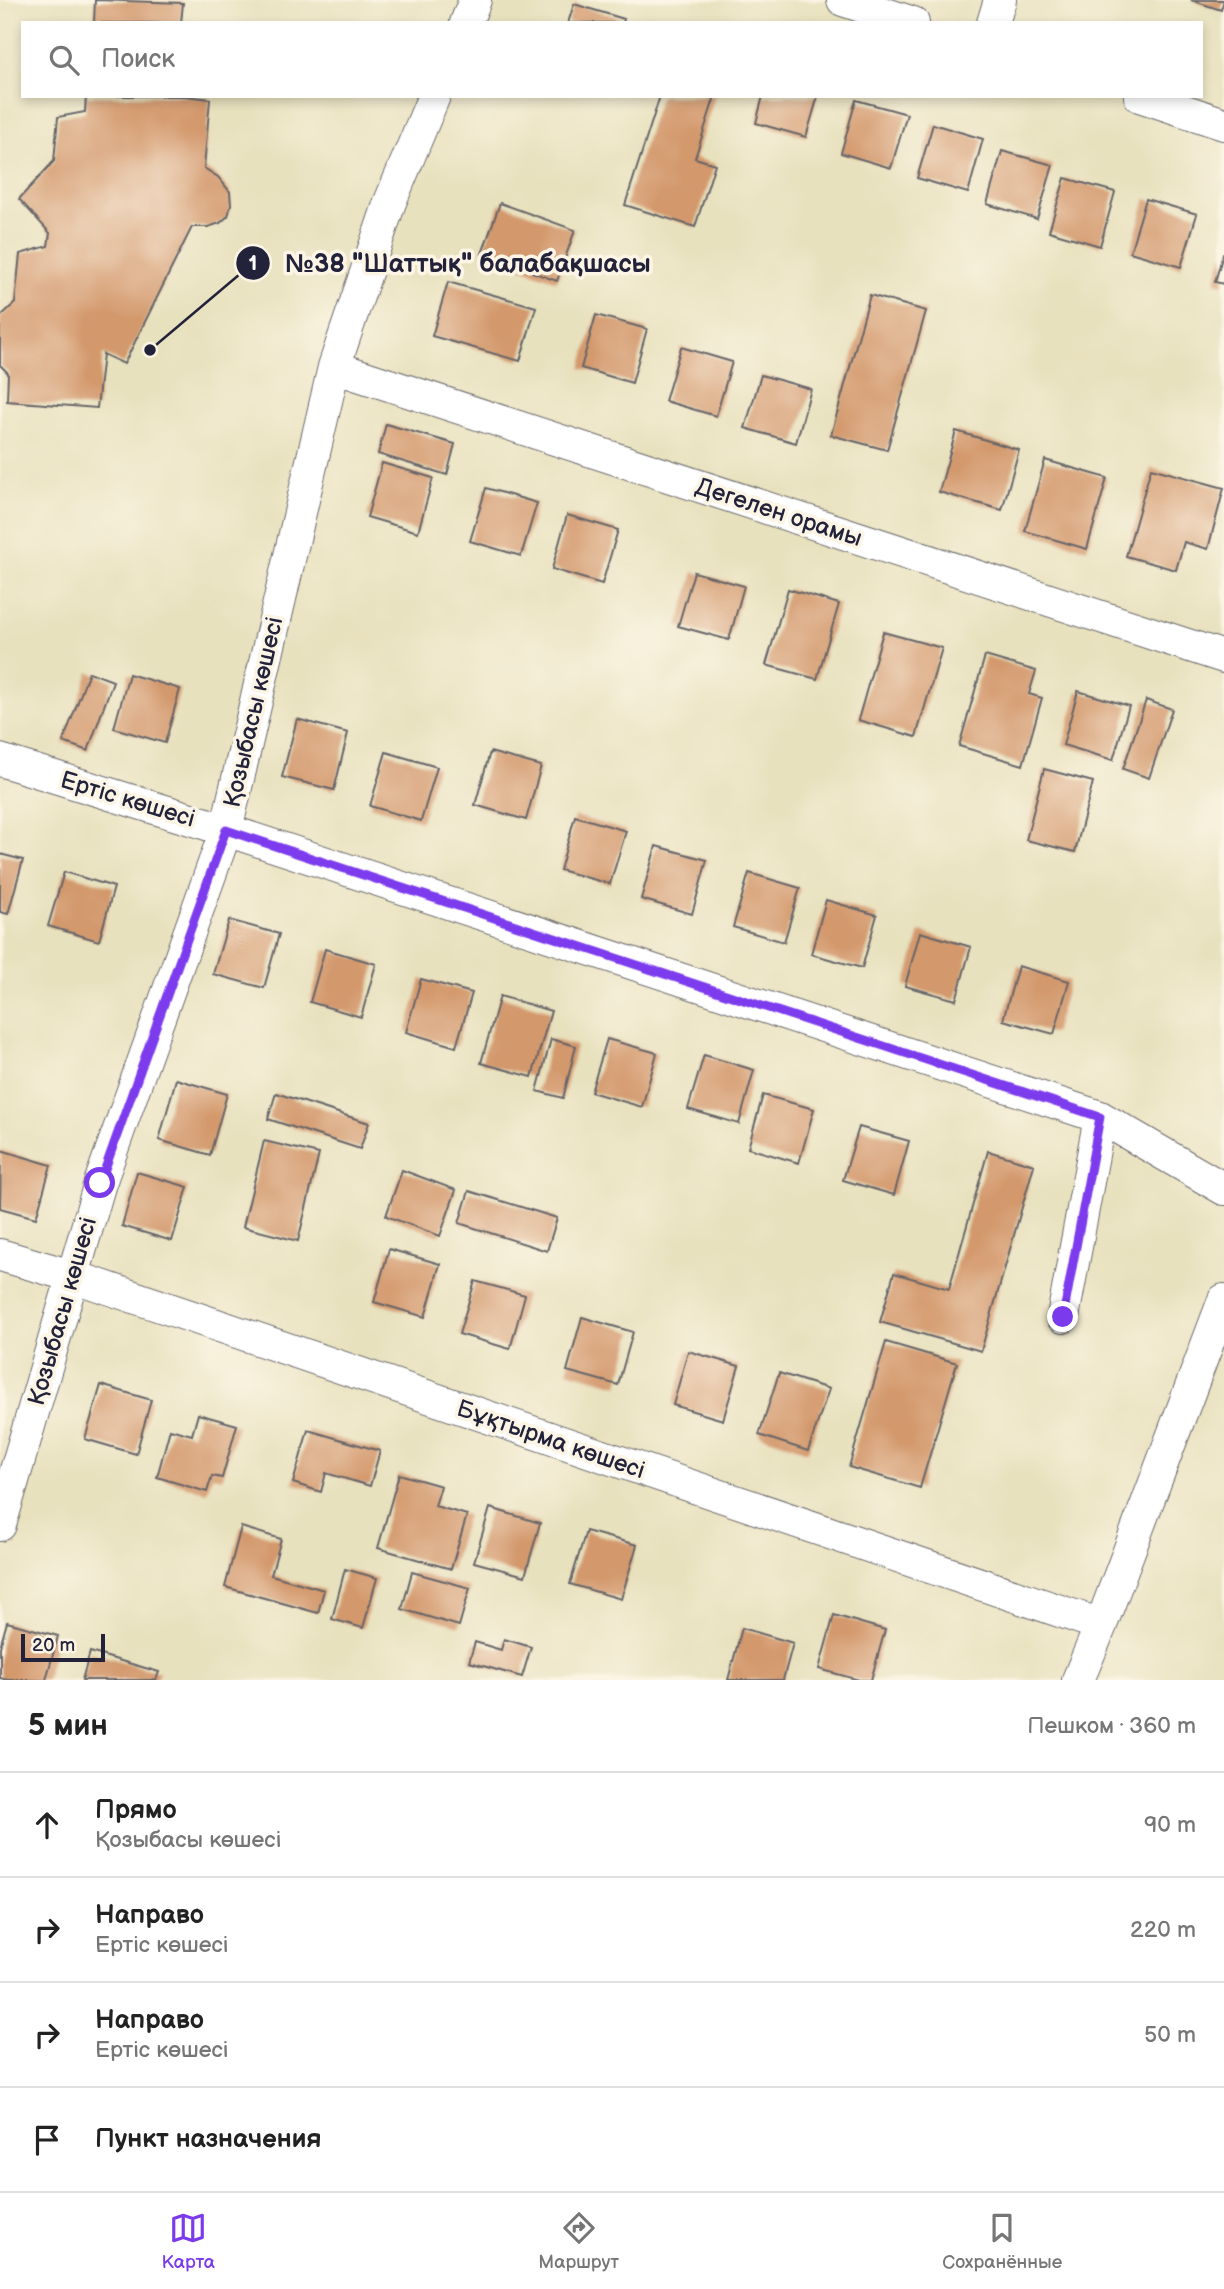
<!DOCTYPE html>
<html lang="ru">
<meta charset="utf-8">
<style>
:root{--surface:#fff;--page:#f6f6f6;--text:#222;--muted:#767676;--line:#e0e0e0;--accent:#7c3aed}
body{margin:0;font-family:"Balsamiq Sans",sans-serif;background:var(--page);color:var(--text)}
.scale{position:absolute;left:21px;bottom:18px;width:84px;box-sizing:border-box;padding-left:7px;border:4px solid #22223b;border-top:0;font-size:19px;line-height:24px;white-space:nowrap;color:#22223b;-webkit-text-stroke:5px #fcf5e5;paint-order:stroke}
.stop{position:absolute;width:21px;height:21px;margin:-16px;border:5px solid #7c3aed;border-radius:50%;background:#fff}
.stop.end{background:#7c3aed;border-color:#fff;box-shadow:0 2px 7px #0008}
.list{margin:0;padding:0;list-style:none}
h2{display:flex;justify-content:space-between;align-items:center;height:91px;margin:0;padding:0 28px;font-size:30px}
h2 small{font-size:23px;font-weight:400;color:var(--muted)}
.list li{display:grid;grid-template-columns:46px 1fr auto;gap:21px;align-items:center;box-sizing:border-box;height:105px;padding:0 28px;border-top:2px solid var(--line)}
.list b{display:block;font-size:26px;white-space:nowrap}
.list p{margin:0;font-size:23px;white-space:nowrap;color:var(--muted)}
.list em{font-size:23px;font-style:normal;color:var(--muted)}
.icon{flex:none;width:38px;height:38px;fill:none;stroke:currentColor;stroke-width:2;stroke-linecap:round;stroke-linejoin:round}
.map{position:relative;flex:none;width:1224px;height:1680px;overflow:hidden}
.search{position:absolute;background:var(--surface);box-shadow:0 4px 10px #0003;left:21px;right:21px;top:21px;height:77px;display:flex;align-items:center;gap:18px;box-sizing:border-box;padding:0 24px;border-radius:0px;color:var(--muted);font-size:26px}
.sheet{height:511px;background:var(--surface)}
nav{display:flex;justify-content:space-around;align-items:center;box-sizing:border-box;height:98px;border-top:2px solid var(--line);background:var(--surface);font-size:19px;color:var(--muted)}
nav a{display:grid;justify-items:center;gap:4px}
nav .on{color:var(--accent)}
.map>svg:first-child{display:block}
.building{fill:#d3986c}
.lines{fill:none;stroke-linecap:round;stroke-linejoin:round}
.minor-casing{stroke:#676569;stroke-width:34}
.minor{stroke:#fff;stroke-width:32}
.route{stroke:#7c3aed;stroke-width:9}
.labels{text-anchor:middle;stroke-width:7;stroke-linejoin:round;paint-order:stroke}
.street-label{font-size:24px;fill:#22223b;stroke:#fcf5e5}
.leader{fill:none;stroke:#22223b;stroke-width:2.5}
.callout-dot{fill:#22223b;stroke:#fcf5e5;stroke-width:2.5}
.mark-label{font-size:21px;text-anchor:middle;font-weight:bold;fill:#fff}
.callout-label{font-size:26px;text-anchor:middle;font-weight:bold;fill:#22223b;stroke:#fcf5e5;stroke-width:7;stroke-linejoin:round;paint-order:stroke}
</style>
<div class="map">
<svg width="1224" height="1680" viewBox="0 0 1224 1680">
<rect width="100%" height="100%" fill="#fcf5e5"/>
<filter id="ink" filterUnits="userSpaceOnUse"><feTurbulence type="fractalNoise" baseFrequency=".0143" numOctaves="2"/><feDisplacementMap in="SourceGraphic" scale="14" xChannelSelector="R" yChannelSelector="G"/><feConvolveMatrix kernelMatrix="1 2 1 2 8 2 1 2 1" color-interpolation-filters="sRGB"/></filter>
<filter id="wash" filterUnits="userSpaceOnUse"><feTurbulence type="fractalNoise" baseFrequency=".00686" numOctaves="4" result="noise"/><feDisplacementMap in="SourceGraphic" scale="28" xChannelSelector="R" yChannelSelector="G"/><feGaussianBlur stdDeviation="1.57" result="paint"/><feColorMatrix in="noise" values="0 0 0 0 0 0 0 0 0 0 0 0 0 0 0 0 0 1.4 0 .05"/><feComposite in="paint" operator="in"/></filter>
<g filter="url(#wash)">
<rect width="100%" height="100%" fill="#e8e1be"/>
<g id="blocks">
<path class="building" d="M95,0L183,3L181,23H94Z
M1191,0H1224L1221,10Z
M574,4L624,19L623,23H568Z
M86,96H185L210,99L204,168L218,177L230,192L231,205L228,216L220,223L208,227H192L124,364L103,354L97,408L7,401L8,373L0,365V317L15,303L20,254L48,246L50,233L19,199L54,161L58,117L85,112Z
M660,96H715L695,158L715,164L695,227L625,205Z
M763,96H818L806,137L756,123Z
M856,100L907,114L891,168L841,153Z
M933,124L983,139L968,193L917,178Z
M1002,151L1053,165L1037,219L987,204Z
M1065,178L1115,192L1100,246L1049,231Z
M1146,199L1197,214L1181,267L1130,252Z
M500,203L575,230L557,281L482,254Z
M1223,254L1224,255V284L1215,282Z
M448,282L536,307L520,361L432,336Z
M870,295L926,311L887,450L831,435Z
M596,315L647,329L632,383L581,368Z
M681,347L732,362L716,416L665,401Z
M761,375L811,389L796,443L745,428Z
M386,424L455,444L447,475L378,454Z
M956,431L1019,450L1002,510L939,492Z
M1045,460L1107,478L1087,549L1025,531Z
M382,463L433,478L418,532L367,517Z
M1151,468L1224,488L1208,549L1184,542L1176,570L1126,556Z
M486,488L537,503L521,556L470,541Z
M567,515L618,530L602,584L552,569Z
M694,572L744,586L729,640L678,626Z
M788,589L839,604L817,679L766,665Z
M883,632L942,648L916,737L858,720Z
M985,656L1036,671L1029,694L1042,698L1023,765L959,746Z
M89,672L113,681L88,751L63,742Z
M129,674L180,689L165,743L114,728Z
M1078,691L1129,706L1113,760L1063,745Z
M1146,700L1172,709L1149,778L1123,769Z
M297,719L348,733L334,790L282,777Z
M386,752L437,767L421,821L370,806Z
M490,752L541,766L526,820L475,805Z
M1044,769L1093,782L1075,852L1026,840Z
M575,816L626,831L610,884L560,870Z
M656,846L707,860L692,914L641,899Z
M0,854L23,860L8,914L0,912Z
M64,872L114,887L99,941L48,926Z
M749,873L800,888L784,942L733,927Z
M826,900L877,915L862,968L811,954Z
M229,920L279,934L264,988L213,974Z
M920,932L971,947L956,1000L905,986Z
M325,949L376,964L361,1017L310,1002Z
M1018,966L1069,981L1054,1034L1003,1020Z
M421,979L472,993L456,1047L406,1032Z
M500,996L551,1011L532,1077L481,1063Z
M551,1039L576,1046L563,1098L537,1091Z
M607,1039L657,1053L642,1107L591,1092Z
M704,1055L754,1070L739,1124L688,1109Z
M176,1079L227,1094L210,1155L159,1140Z
M276,1093L369,1123L360,1149L268,1119Z
M763,1095L814,1109L799,1163L748,1148Z
M859,1127L909,1141L894,1195L843,1180Z
M264,1141L319,1154L298,1241L243,1227Z
M1,1150L51,1165L36,1218L0,1208Z
M988,1151L1034,1165L981,1351L880,1322L894,1273L949,1289Z
M402,1170L456,1190L440,1236L386,1216Z
M137,1172L188,1187L172,1241L122,1226Z
M469,1191L557,1218L547,1251L459,1223Z
M389,1249L440,1264L425,1317L374,1302Z
M475,1281L525,1295L510,1349L459,1334Z
M582,1317L633,1332L618,1385L567,1371Z
M886,1342L957,1363L920,1488L849,1467Z
M688,1351L739,1366L723,1420L673,1405Z
M779,1373L829,1389L808,1451L759,1435Z
M101,1385L151,1400L136,1454L85,1439Z
M198,1414L237,1425L222,1478L212,1476L207,1492L157,1477L170,1429L192,1435Z
M308,1430L380,1451L370,1486L326,1473L321,1492L293,1483Z
M399,1474L441,1486L435,1506L467,1515L451,1569L378,1548Z
M490,1508L540,1523L525,1576L474,1562Z
M241,1527L281,1539L271,1575L324,1590L318,1613L225,1587Z
M586,1531L637,1545L621,1599L570,1584Z
M345,1569L377,1578L363,1628L332,1619Z
M412,1572L470,1588L459,1626L402,1609Z
M834,1615L885,1630L871,1680H859L819,1669Z
M7,1622L58,1636L46,1680H8L0,1678V1647Z
M742,1628L793,1643L783,1680H728Z
M504,1639L531,1647L522,1677L469,1662L475,1642L501,1650Z
M90,1652L159,1672L156,1680H82Z"/>
</g>
</g>
<g filter="url(#ink)">
<use href="#blocks" fill-opacity="0" stroke="#676569" stroke-width="2"/>
<g class="lines">
<g class="minor-casing">
<path id="minor" d="M843,0L913,23
M466,23L475,0
M993,23L1000,0
M1140,96L1224,124
M334,367L1224,657
M0,760L226,830L1100,1117L1063,1317
M1100,1117L1224,1189
M0,1255L72,1276L1101,1625
M0,1525L100,1183L226,830L334,367L390,202L434,96
M1078,1680L1101,1625L1224,1300"/>
</g>
<use href="#minor" class="minor"/>
</g>
</g>
<g class="lines" filter="url(#ink)">
<path class="route" d="M100,1183L226,830L1100,1117L1063,1317"/>
</g>
<g class="labels">
<g class="street-label">
<text transform="translate(779 512) rotate(18)" y="8">Дегелен орамы</text>
<text transform="translate(253 712) rotate(-77)" y="8">Қозыбасы көшесі</text>
<text transform="translate(128 799) rotate(17)" y="8">Ертіс көшесі</text>
<text transform="translate(62 1311) rotate(-74)" y="8">Қозыбасы көшесі</text>
<text transform="translate(551 1439) rotate(19)" y="8">Бұқтырма көшесі</text>
</g>
</g>
<path class="leader" d="M150 350L253 263"/>
<g class="callout-dot">
<circle cx="150" cy="350" r="7"/>
<circle cx="253" cy="263" r="18"/>
</g>
<g class="mark-label">
<text x="253" y="270">1</text>
</g>
<g class="callout-label">
<text x="468" y="272">№38 "Шаттық" балабақшасы</text>
</g>
</svg>
<div class="scale">20 m</div>
<div class="stop" style="left:100px;top:1183px"></div>
<div class="stop end" style="left:1063px;top:1317px"></div>
<div class="search"><svg class="icon" aria-label="search" viewBox="0 0 24 24"><circle cx="10" cy="10" r="6"/><path d="M15 15l6 6"/></svg>Поиск</div>
</div>
<section class="sheet">
<h2>5 мин<small>Пешком · 360 m</small></h2>
<ul class="list">
<li><svg class="icon" aria-label="ahead" viewBox="0 0 24 24"><path d="M12 20V5M6 11l6-6 6 6"/></svg><div><b>Прямо</b><p>Қозыбасы көшесі</p></div><em>90 m</em></li>
<li><svg class="icon" aria-label="right" viewBox="0 0 24 24"><path d="M7 20v-9h11M14 6l5 5-5 5"/></svg><div><b>Направо</b><p>Ертіс көшесі</p></div><em>220 m</em></li>
<li><svg class="icon" aria-label="right" viewBox="0 0 24 24"><path d="M7 20v-9h11M14 6l5 5-5 5"/></svg><div><b>Направо</b><p>Ертіс көшесі</p></div><em>50 m</em></li>
<li><svg class="icon" aria-label="arrive" viewBox="0 0 24 24"><path d="M6 21V4h12l-3 4 3 4H6"/></svg><div><b>Пункт назначения</b></div></li>
</ul>
</section>
<nav>
<a class="on"><svg class="icon" aria-label="map" viewBox="0 0 24 24"><path d="M3 6l6-2 6 2 6-2v14l-6 2-6-2-6 2zM9 4v14M15 6v14"/></svg>Карта</a>
<a><svg class="icon" aria-label="directions" viewBox="0 0 24 24"><path d="M12 3l9 9-9 9-9-9zM9 14v-3h6M13 9l2 2-2 2"/></svg>Маршрут</a>
<a><svg class="icon" aria-label="saved" viewBox="0 0 24 24"><path d="M7 4h10v16l-5-4-5 4z"/></svg>Сохранённые</a>
</nav>
